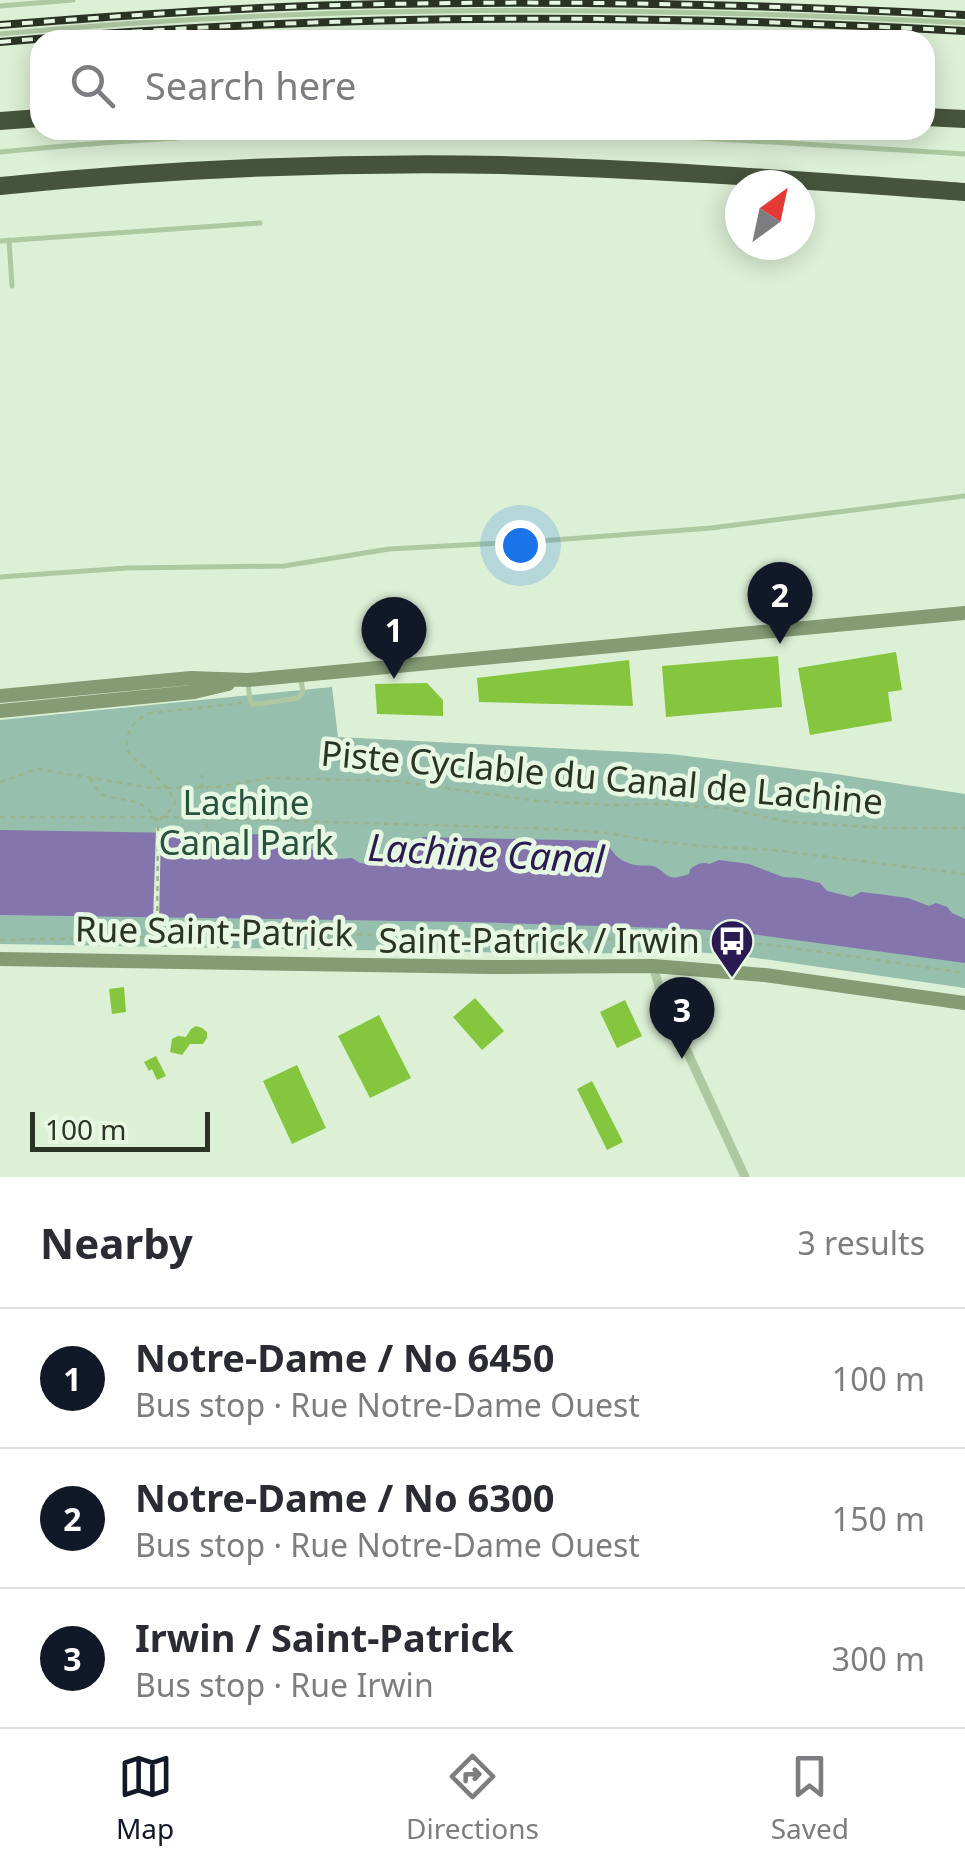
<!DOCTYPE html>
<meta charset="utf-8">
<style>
:root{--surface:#fff;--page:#f2f2f3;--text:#2b2b33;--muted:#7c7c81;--line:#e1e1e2;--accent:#111827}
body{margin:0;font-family:"Noto Sans",sans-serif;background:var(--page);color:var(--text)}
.compass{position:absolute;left:725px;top:170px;width:90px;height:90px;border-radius:50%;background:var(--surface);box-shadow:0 5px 25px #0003;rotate:33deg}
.scale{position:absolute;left:30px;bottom:25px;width:180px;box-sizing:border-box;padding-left:10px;border:5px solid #2b3325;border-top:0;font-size:28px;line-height:35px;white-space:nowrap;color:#2b3325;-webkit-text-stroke:8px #e7f8e2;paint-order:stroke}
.you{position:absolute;left:520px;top:545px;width:35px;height:35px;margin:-25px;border:8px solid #fff;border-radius:50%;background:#1a73e8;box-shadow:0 0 0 15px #1a73e833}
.badge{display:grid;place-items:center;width:65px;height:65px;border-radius:50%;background:var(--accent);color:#fff;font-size:32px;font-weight:700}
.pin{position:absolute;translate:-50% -82px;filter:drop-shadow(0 2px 5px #0008)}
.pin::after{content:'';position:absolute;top:52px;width:35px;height:30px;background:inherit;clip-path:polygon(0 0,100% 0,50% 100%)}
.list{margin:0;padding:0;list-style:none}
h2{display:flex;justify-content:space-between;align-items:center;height:130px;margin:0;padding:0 40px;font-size:42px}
h2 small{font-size:32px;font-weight:400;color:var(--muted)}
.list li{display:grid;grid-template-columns:65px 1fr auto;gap:30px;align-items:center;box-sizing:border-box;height:140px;padding:0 40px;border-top:2px solid var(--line)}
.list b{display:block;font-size:38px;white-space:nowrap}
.list p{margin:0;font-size:32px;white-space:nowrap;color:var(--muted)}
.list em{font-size:32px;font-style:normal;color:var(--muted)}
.icon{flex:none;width:55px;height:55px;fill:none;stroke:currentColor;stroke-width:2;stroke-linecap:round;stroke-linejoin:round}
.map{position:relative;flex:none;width:965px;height:1177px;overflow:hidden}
.search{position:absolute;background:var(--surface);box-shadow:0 5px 25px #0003;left:30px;right:30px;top:30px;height:110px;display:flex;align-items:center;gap:25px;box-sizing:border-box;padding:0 35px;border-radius:30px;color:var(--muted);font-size:38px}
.sheet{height:550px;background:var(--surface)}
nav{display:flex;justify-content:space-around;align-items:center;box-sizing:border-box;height:140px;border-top:2px solid var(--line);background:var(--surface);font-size:28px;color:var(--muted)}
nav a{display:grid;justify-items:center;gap:5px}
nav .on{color:var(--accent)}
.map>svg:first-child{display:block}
.green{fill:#96bfad}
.water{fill:#8475ad}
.pier{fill:#dcf0d6}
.building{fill:#86c63e}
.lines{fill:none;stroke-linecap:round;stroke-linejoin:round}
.path{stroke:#9ab48d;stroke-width:2.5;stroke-dasharray:5 5;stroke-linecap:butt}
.service{stroke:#aec8a2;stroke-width:5}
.minor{stroke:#aec8a2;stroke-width:9}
.secondary{stroke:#849b74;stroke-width:14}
.motorway{stroke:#47543c;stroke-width:18}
.rail-casing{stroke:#2b3325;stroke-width:8}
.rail{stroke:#e7f8e2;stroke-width:4;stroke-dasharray:11;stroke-linecap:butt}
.labels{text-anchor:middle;stroke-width:9;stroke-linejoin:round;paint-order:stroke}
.street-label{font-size:35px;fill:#2b3325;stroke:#e7f8e2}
.park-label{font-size:35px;fill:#295140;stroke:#e7f8e2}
.poi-label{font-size:35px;fill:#2b3325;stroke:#e7f8e2;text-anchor:end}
.water-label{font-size:38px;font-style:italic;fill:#2b1b53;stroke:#e7f8e2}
</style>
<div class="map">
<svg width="965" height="1177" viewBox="0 0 965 1177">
<rect width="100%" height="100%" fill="#dcf0d6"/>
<path class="green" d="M332,687L338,737L670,754L836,774L965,794V988L742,956L684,951L583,954L0,944V720Z"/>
<path class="water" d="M0,830L302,835L316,855L338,859L352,858L360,863L367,864L376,858C385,862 393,855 403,858L423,845L422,837L606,841C614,856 621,862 636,865C641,866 648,865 653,866C669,872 664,883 689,874L690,869C696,865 702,861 709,864L719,860L749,864L783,877L799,878L820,883L827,891L852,897L861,892L878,894L908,898L929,906L936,903L947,907L952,913L965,919V963L737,932L696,929L471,922L0,915Z"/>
<path class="pier" d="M156,828H161L159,922H153Z"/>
<path class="building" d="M896,652L902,690L888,692L892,721L810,735L798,668Z
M778,656L782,707L666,717L662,666Z
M629,660L633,706L479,702L477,678Z
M427,683L443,700V716L377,714L375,684Z
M124,987L126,1012L112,1014L109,989Z
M475,998L504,1031L482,1050L453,1017Z
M625,1000L642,1036L617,1048L600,1012Z
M379,1015L411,1078L370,1098L338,1036Z
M196,1026L202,1028L207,1032V1038L203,1044H190L182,1055L170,1052L172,1039L178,1036L186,1037L191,1029Z
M156,1056L166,1076L157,1080L152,1069L149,1071L144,1062Z
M297,1065L326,1128L292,1144L263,1081Z
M592,1081L623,1142L607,1150L577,1089Z"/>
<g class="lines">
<path class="path" d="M90,778L100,794C125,803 142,795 158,822L157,947
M0,782L38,769L152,788L217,787L269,778L395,781L538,801L611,805L657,804L724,808L788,822L889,828H965
M202,788V775
M0,817H151L160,819L173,808L175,801C161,774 143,771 127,750C125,731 134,720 150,713L243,703
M164,817L557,829L609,833L639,839L700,846L773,850L965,874
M206,838L207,821
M194,839L239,840
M0,940L150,937L156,931H164L675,940L698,938L780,946L965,973"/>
<path class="service" d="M0,6L73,0
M0,34C321,3 644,6 965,23
M0,152C161,136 324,129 486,130C646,132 806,145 965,154
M9,240L12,286
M0,241L260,223
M0,577L127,568L284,566L389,549L540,541L711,528L965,496
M248,683L250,700L252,704H259L298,698L303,692L301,680"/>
<path class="minor" d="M653,966L662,997L745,1177"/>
<path class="secondary" d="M0,696L191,678L248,680L965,613
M0,711L194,692L228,684
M0,959L492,967L653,966L765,975L965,1003"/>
<path class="motorway" d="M925,117L965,119
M0,121L40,118
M0,186C166,169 334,162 502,165C656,169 811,181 965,192"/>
<g class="rail-casing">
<path id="rail" d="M0,25C129,15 258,6 387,4C580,0 772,5 965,15
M0,42C321,13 643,13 965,31"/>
</g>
<use href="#rail" class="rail"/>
</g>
<defs>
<g id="bus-pin" transform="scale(2.25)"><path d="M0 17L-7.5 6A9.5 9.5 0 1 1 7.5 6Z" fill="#2b1b53" stroke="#e7f8e2"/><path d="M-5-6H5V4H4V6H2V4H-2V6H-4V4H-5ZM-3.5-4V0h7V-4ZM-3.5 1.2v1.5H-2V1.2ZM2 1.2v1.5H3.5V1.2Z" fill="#fff"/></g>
</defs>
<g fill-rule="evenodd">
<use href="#bus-pin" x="732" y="941"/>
</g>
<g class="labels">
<g class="street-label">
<text transform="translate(602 778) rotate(5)" y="12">Piste Cyclable du Canal de Lachine</text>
<text transform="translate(214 932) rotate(1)" y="12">Rue Saint-Patrick</text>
</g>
<g class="park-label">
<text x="246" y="815">Lachine<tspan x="246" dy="40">Canal Park</tspan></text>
</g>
<g class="poi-label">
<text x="700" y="953">Saint-Patrick / Irwin</text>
</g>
<g class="water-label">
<text transform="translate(486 854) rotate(3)" y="13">Lachine Canal</text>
</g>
</g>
</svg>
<svg class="compass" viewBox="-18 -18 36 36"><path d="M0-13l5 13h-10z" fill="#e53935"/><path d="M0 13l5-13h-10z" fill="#7c7c81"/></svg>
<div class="scale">100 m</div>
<div class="you"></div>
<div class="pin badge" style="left:394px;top:679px">1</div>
<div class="pin badge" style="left:780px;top:644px">2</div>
<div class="pin badge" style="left:682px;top:1059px">3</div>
<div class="search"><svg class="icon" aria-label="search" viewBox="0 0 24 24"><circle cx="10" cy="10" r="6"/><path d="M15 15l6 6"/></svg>Search here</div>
</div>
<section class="sheet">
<h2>Nearby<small>3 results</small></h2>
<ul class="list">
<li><span class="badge">1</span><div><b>Notre-Dame / No 6450</b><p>Bus stop · Rue Notre-Dame Ouest</p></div><em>100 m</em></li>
<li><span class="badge">2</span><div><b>Notre-Dame / No 6300</b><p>Bus stop · Rue Notre-Dame Ouest</p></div><em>150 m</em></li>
<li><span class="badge">3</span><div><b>Irwin / Saint-Patrick</b><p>Bus stop · Rue Irwin</p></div><em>300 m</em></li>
</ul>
</section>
<nav>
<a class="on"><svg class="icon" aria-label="map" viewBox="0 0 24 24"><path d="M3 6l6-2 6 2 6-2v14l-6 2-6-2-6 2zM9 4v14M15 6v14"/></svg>Map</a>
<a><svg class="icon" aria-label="directions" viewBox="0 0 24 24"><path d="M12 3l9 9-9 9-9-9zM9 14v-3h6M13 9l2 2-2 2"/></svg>Directions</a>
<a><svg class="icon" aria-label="saved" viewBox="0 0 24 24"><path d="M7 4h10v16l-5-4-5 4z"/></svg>Saved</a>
</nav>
